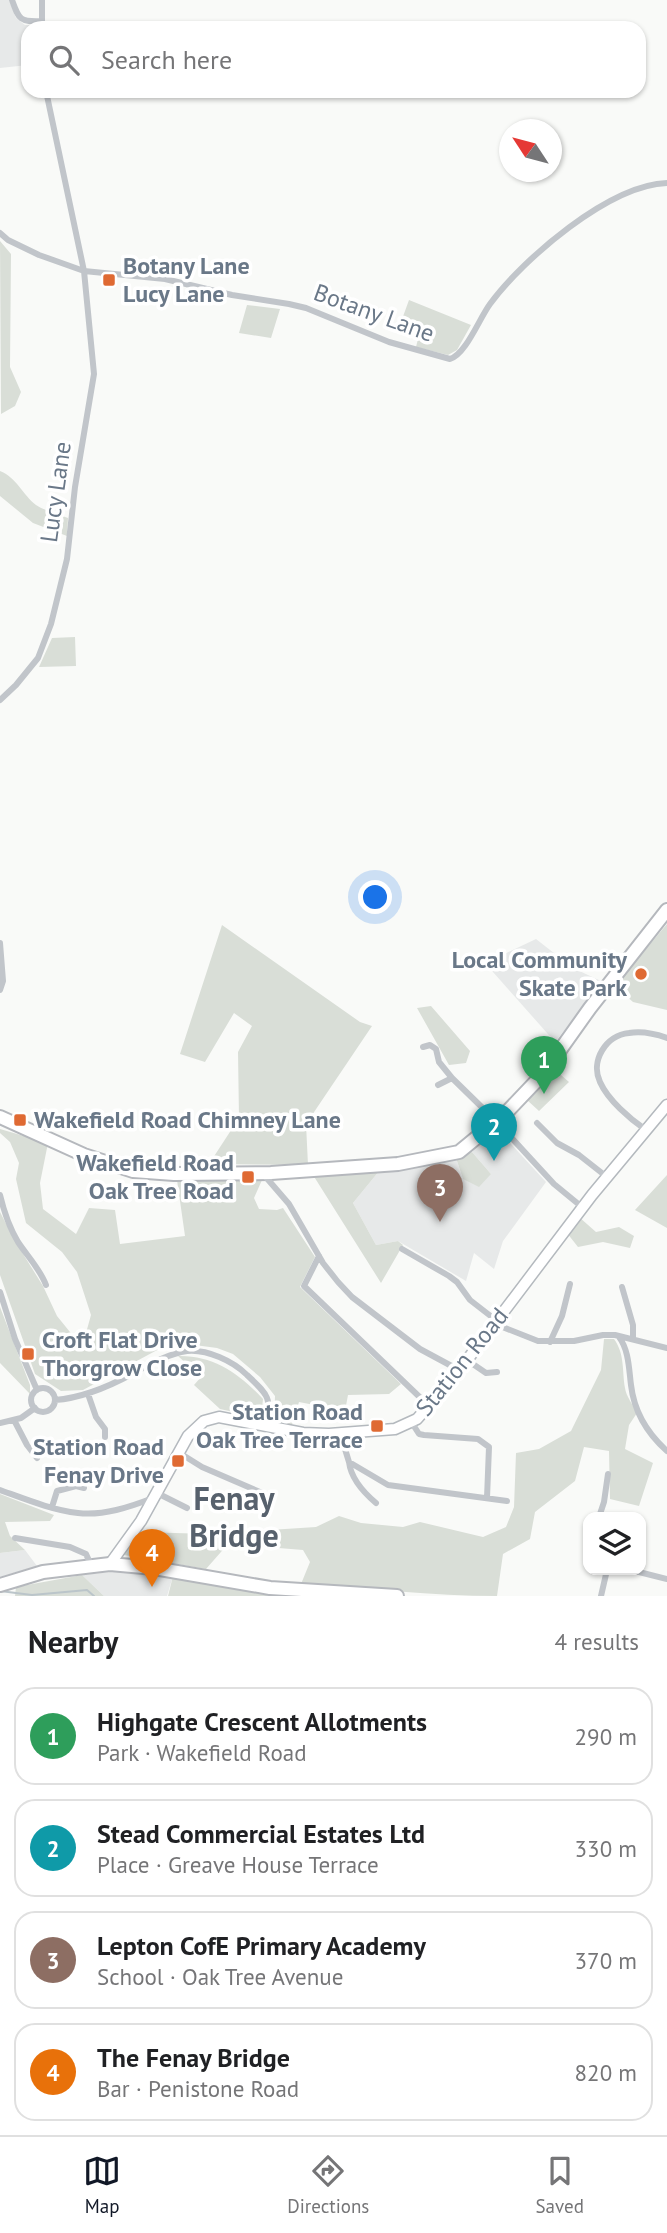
<!DOCTYPE html>
<meta charset="utf-8">
<style>
:root{--surface:#fff;--page:#f6f6f6;--text:#202124;--muted:#757577;--line:#e0e0e0;--accent:#111827}
body{margin:0;font-family:"PT Sans",sans-serif;background:var(--page);color:var(--text)}
.controls{position:absolute;right:21px;bottom:21px;display:grid;overflow:hidden;border-radius:14px;box-shadow:0 2px 5px #0004}
.controls button{width:63px;height:63px;display:grid;place-items:center;padding:0;border:0;border-bottom:2px solid var(--line);background:var(--surface);color:var(--text);font:35px sans-serif}
.compass{position:absolute;left:499px;top:119px;width:63px;height:63px;border-radius:50%;background:var(--surface);box-shadow:0 2px 5px #0004;rotate:306deg}
.you{position:absolute;left:376px;top:898px;width:24px;height:24px;margin:-18px;border:5px solid #fff;border-radius:50%;background:#1a73e8;box-shadow:0 0 0 10px #1a73e833}
.badge{display:grid;place-items:center;width:46px;height:46px;border-radius:50%;background:var(--accent);color:#fff;font-size:23px;font-weight:700}
.pin{position:absolute;translate:-50% -58px;filter:drop-shadow(0 2px 4px #0008)}
.pin::after{content:'';position:absolute;top:37px;width:24px;height:21px;background:inherit;clip-path:polygon(0 0,100% 0,50% 100%)}
.list{margin:0;padding:0;list-style:none}
h2{display:flex;justify-content:space-between;align-items:center;height:91px;margin:0;padding:0 28px;font-size:30px}
h2 small{font-size:23px;font-weight:400;color:var(--muted)}
.list li{display:grid;grid-template-columns:46px 1fr auto;gap:21px;align-items:center;box-sizing:border-box;height:98px;margin:0 14px 14px;padding:0 14px;border:2px solid var(--line);border-radius:21px}
.list b{display:block;font-size:26px;white-space:nowrap}
.list p{margin:0;font-size:23px;white-space:nowrap;color:var(--muted)}
.list em{font-size:23px;font-style:normal;color:var(--muted)}
.icon{flex:none;width:38px;height:38px;fill:none;stroke:currentColor;stroke-width:2;stroke-linecap:round;stroke-linejoin:round}
.map{position:relative;flex:none;width:667px;height:1596px;overflow:hidden}
.search{position:absolute;background:var(--surface);box-shadow:0 2px 5px #0004;left:21px;right:21px;top:21px;height:77px;display:flex;align-items:center;gap:18px;box-sizing:border-box;padding:0 24px;border-radius:21px;color:var(--muted);font-size:26px}
.sheet{height:539px;background:var(--surface)}
nav{display:flex;justify-content:space-around;align-items:center;box-sizing:border-box;height:98px;border-top:2px solid var(--line);background:var(--surface);font-size:19px;color:var(--muted)}
nav a{display:grid;justify-items:center;gap:4px}
nav .on{color:var(--accent)}
.map>svg:first-child{display:block}
.built{fill:#e7e9e9}
.green{fill:#d9ded7}
.lines{fill:none;stroke-linecap:round;stroke-linejoin:round}
.stream{stroke:#bbc5ca;stroke-width:2}
.secondary-casing{stroke:#b4b9be;stroke-width:13}
.highway-casing{stroke:#b5b8bd;stroke-width:16}
.street{stroke:#c1c5ca;stroke-width:6}
.secondary{stroke:#fff;stroke-width:10}
.highway{stroke:#fff;stroke-width:12}
.poi-dot{fill:#df6a33;stroke:#fff;stroke-width:2.5}
.labels{text-anchor:middle;stroke-width:7;stroke-linejoin:round;paint-order:stroke}
.poi-label{font-size:24px;font-weight:bold;fill:#6a7888;stroke:#fff;text-anchor:end}
.street-label{font-size:24px;fill:#6a7888;stroke:#fff}
.district-label{font-size:32px;font-weight:bold;fill:#57616d;stroke:#fff}
</style>
<div class="map">
<svg width="667" height="1596" viewBox="0 0 667 1596">
<rect width="100%" height="100%" fill="#f9faf8"/>
<path class="built" d="M0,0H9L16,18L25,25H40V28H28V65L0,68Z
M536,939L573,968L603,982L555,1042L485,963Z
M500,1132L546,1182L503,1241L494,1269L474,1253L466,1281L398,1241L376,1245L353,1203L380,1170L456,1158L463,1179L491,1174L472,1152L494,1133Z
M25,1550L37,1566L0,1577V1553Z
M119,1571L173,1576L167,1596H104L82,1575Z"/>
<path class="green" d="M0,241L11,254L10,367L21,392L15,406L1,414Z
M409,300L471,325L457,350L448,355L416,347L418,339L415,338L412,326L401,322Z
M247,305L280,309L271,338L239,333Z
M0,471C16,477 23,495 36,505C45,511 58,514 68,518L67,536L33,523L0,496Z
M75,637L76,666L39,667L52,638Z
M667,924V1010L633,1002L615,986Z
M222,925L360,1022L372,1026L306,1124L308,1165L209,1164L239,1118L238,1052L252,1026L234,1013L205,1062L180,1054Z
M431,1006L470,1051L466,1063L449,1065L417,1008Z
M553,1068L569,1082L539,1111L527,1100Z
M0,1129L48,1143L40,1183L43,1209L76,1234L89,1208L115,1210L120,1244L185,1236L177,1180H262L254,1198L259,1209L277,1210L283,1208L315,1257L300,1287L401,1384L389,1394L348,1395L345,1411L299,1402L292,1425L274,1423L275,1396L260,1377L233,1354L217,1348L172,1342L83,1390L61,1391L35,1374L0,1275V1212L15,1241L43,1286L57,1316L74,1337L86,1333L91,1315L77,1272L62,1252L26,1223L16,1179L19,1163L10,1142L0,1133Z
M472,1152L491,1174L479,1187L463,1179L456,1158Z
M380,1170L353,1203L376,1245L398,1241L403,1245L381,1283L313,1175Z
M667,1175V1228L635,1210Z
M579,1217L596,1232L619,1227L634,1236L630,1248L603,1242L578,1247L567,1233Z
M0,1307L30,1385V1394L0,1363Z
M604,1339H614C625,1354 622,1371 625,1388C626,1396 633,1405 637,1413L629,1425L625,1449L653,1463L639,1506L610,1499L609,1451L584,1447L575,1481L535,1512L530,1539L503,1554L497,1596C432,1596 367,1588 301,1584L310,1562L303,1550L228,1544L206,1569L124,1555L140,1532L210,1534L316,1527L339,1516L361,1523L403,1527L420,1522L483,1537L506,1527L514,1507L516,1453L539,1449L571,1431L601,1370Z
M178,1356C213,1355 240,1374 263,1399L261,1418L220,1409L194,1385L201,1377Z
M0,1494L54,1515L50,1521L5,1522L10,1536L25,1550L0,1553Z
M82,1575L104,1596H15L16,1587Z
M173,1576L271,1596H168Z"/>
<g class="lines">
<path class="stream" d="M0,1591L32,1595L87,1590L94,1596"/>
<g class="secondary-casing">
<path id="secondary" d="M110,1564L141,1521L188,1436L204,1421L219,1417L303,1433L329,1434L395,1429L417,1419L455,1376L592,1195L667,1105"/>
</g>
<g class="highway-casing">
<path id="highway" d="M0,1117L84,1155L133,1171L174,1174L271,1173L398,1164L459,1152L504,1115L543,1074L590,1008L667,910
M0,1585L43,1572L110,1564L154,1568L270,1588L397,1596"/>
</g>
<path class="street" d="M12,0C19,20 20,22 42,21
M42,28V0
M0,233L8,240L39,255L84,271L165,279L232,295L289,304L306,308L389,342L450,359C466,354 479,319 490,304C523,259 609,185 667,183
M0,700L16,685L38,658L51,624L67,559L75,487L94,374L84,271L46,91
M0,943L3,981L0,990
M423,1047L430,1045L436,1049L439,1062L452,1078L497,1122L554,1184L582,1207
M438,1085L452,1078
M537,1123L557,1143L579,1155L607,1177
M646,1130C630,1119 608,1100 600,1082C590,1061 606,1035 629,1033C641,1031 656,1034 667,1038
M264,1175L289,1204L323,1263L338,1282L352,1297L420,1349L459,1370
M0,1195C4,1212 9,1227 18,1242C28,1257 40,1269 46,1285
M402,1249L449,1276L457,1282L470,1300L497,1321
M319,1256L304,1286L429,1406
M622,1287L633,1325V1339
M0,1292L15,1339L37,1390
M495,1324L538,1341H574L603,1335H615L667,1348
M619,1337C629,1350 629,1370 631,1385C634,1411 648,1434 667,1451
M550,1342L562,1316L570,1284
M467,1360L486,1373L497,1372
M31 1400a12 12 0 1 1 24 0a12 12 0 1 1-24 0Z
M88,1394L96,1417L105,1429V1437
M55,1400C82,1398 108,1387 132,1374C149,1365 167,1354 187,1351C207,1349 233,1361 247,1375C268,1395 271,1396 268,1426
M14,1420L27,1445L37,1458
M0,1423L21,1418L35,1408
M412,1423L419,1434L424,1435L478,1439L489,1447L487,1498
M340,1433L349,1462L388,1485L507,1501
M178,1452L202,1467L267,1495
M349,1462C351,1479 363,1492 376,1503
M0,1490C25,1499 52,1510 78,1513C103,1516 130,1507 153,1498
M157,1493L187,1508
M52,1507L57,1491L76,1486L84,1488
M599,1517L604,1502L608,1474
M15,1538L70,1547L86,1554L91,1565
M631,1570L667,1579
M601,1596L607,1570"/>
<use href="#secondary" class="secondary"/>
<use href="#highway" class="highway"/>
</g>
<g class="poi-dot">
<rect x="102" y="273" width="14" height="14" rx="3.5"/>
<circle cx="641" cy="974" r="7"/>
<rect x="13" y="1113" width="14" height="14" rx="3.5"/>
<rect x="241" y="1170" width="14" height="14" rx="3.5"/>
<rect x="21" y="1347" width="14" height="14" rx="3.5"/>
<rect x="370" y="1419" width="14" height="14" rx="3.5"/>
<rect x="171" y="1454" width="14" height="14" rx="3.5"/>
</g>
<g class="labels">
<g class="poi-label">
<text x="123" y="274" text-anchor="start">Botany Lane<tspan x="123" dy="28">Lucy Lane</tspan></text>
<text x="627" y="968">Local Community<tspan x="627" dy="28">Skate Park</tspan></text>
<text x="34" y="1128" text-anchor="start">Wakefield Road Chimney Lane</text>
<text x="234" y="1171">Wakefield Road<tspan x="234" dy="28">Oak Tree Road</tspan></text>
<text x="42" y="1348" text-anchor="start">Croft Flat Drive<tspan x="42" dy="28">Thorgrow Close</tspan></text>
<text x="363" y="1420">Station Road<tspan x="363" dy="28">Oak Tree Terrace</tspan></text>
<text x="164" y="1455">Station Road<tspan x="164" dy="28">Fenay Drive</tspan></text>
</g>
<g class="street-label">
<text transform="translate(374 313) rotate(20)" y="8">Botany Lane</text>
<text transform="translate(56 492) rotate(-82)" y="8">Lucy Lane</text>
<text transform="translate(462 1362) rotate(-51)" y="8">Station Road</text>
</g>
<g class="district-label">
<text x="234" y="1510">Fenay<tspan x="234" dy="37">Bridge</tspan></text>
</g>
</g>
</svg>
<div class="controls">
<button><svg class="icon" aria-label="layers" viewBox="0 0 24 24"><path d="M12 4l9 5-9 5-9-5zM3 14l9 5 9-5"/></svg></button>
</div>
<svg class="compass" viewBox="-18 -18 36 36"><path d="M0-13l5 13h-10z" fill="#e53935"/><path d="M0 13l5-13h-10z" fill="#757577"/></svg>
<div class="you"></div>
<div class="pin badge" style="left:544px;top:1094px;background:#2e9e5b">1</div>
<div class="pin badge" style="left:494px;top:1161px;background:#0f9aa8">2</div>
<div class="pin badge" style="left:440px;top:1222px;background:#8d6e63">3</div>
<div class="pin badge" style="left:152px;top:1587px;background:#e8710a">4</div>
<div class="search"><svg class="icon" aria-label="search" viewBox="0 0 24 24"><circle cx="10" cy="10" r="6"/><path d="M15 15l6 6"/></svg>Search here</div>
</div>
<section class="sheet">
<h2>Nearby<small>4 results</small></h2>
<ul class="list">
<li><span class="badge" style="background:#2e9e5b">1</span><div><b>Highgate Crescent Allotments</b><p>Park · Wakefield Road</p></div><em>290 m</em></li>
<li><span class="badge" style="background:#0f9aa8">2</span><div><b>Stead Commercial Estates Ltd</b><p>Place · Greave House Terrace</p></div><em>330 m</em></li>
<li><span class="badge" style="background:#8d6e63">3</span><div><b>Lepton CofE Primary Academy</b><p>School · Oak Tree Avenue</p></div><em>370 m</em></li>
<li><span class="badge" style="background:#e8710a">4</span><div><b>The Fenay Bridge</b><p>Bar · Penistone Road</p></div><em>820 m</em></li>
</ul>
</section>
<nav>
<a class="on"><svg class="icon" aria-label="map" viewBox="0 0 24 24"><path d="M3 6l6-2 6 2 6-2v14l-6 2-6-2-6 2zM9 4v14M15 6v14"/></svg>Map</a>
<a><svg class="icon" aria-label="directions" viewBox="0 0 24 24"><path d="M12 3l9 9-9 9-9-9zM9 14v-3h6M13 9l2 2-2 2"/></svg>Directions</a>
<a><svg class="icon" aria-label="saved" viewBox="0 0 24 24"><path d="M7 4h10v16l-5-4-5 4z"/></svg>Saved</a>
</nav>
